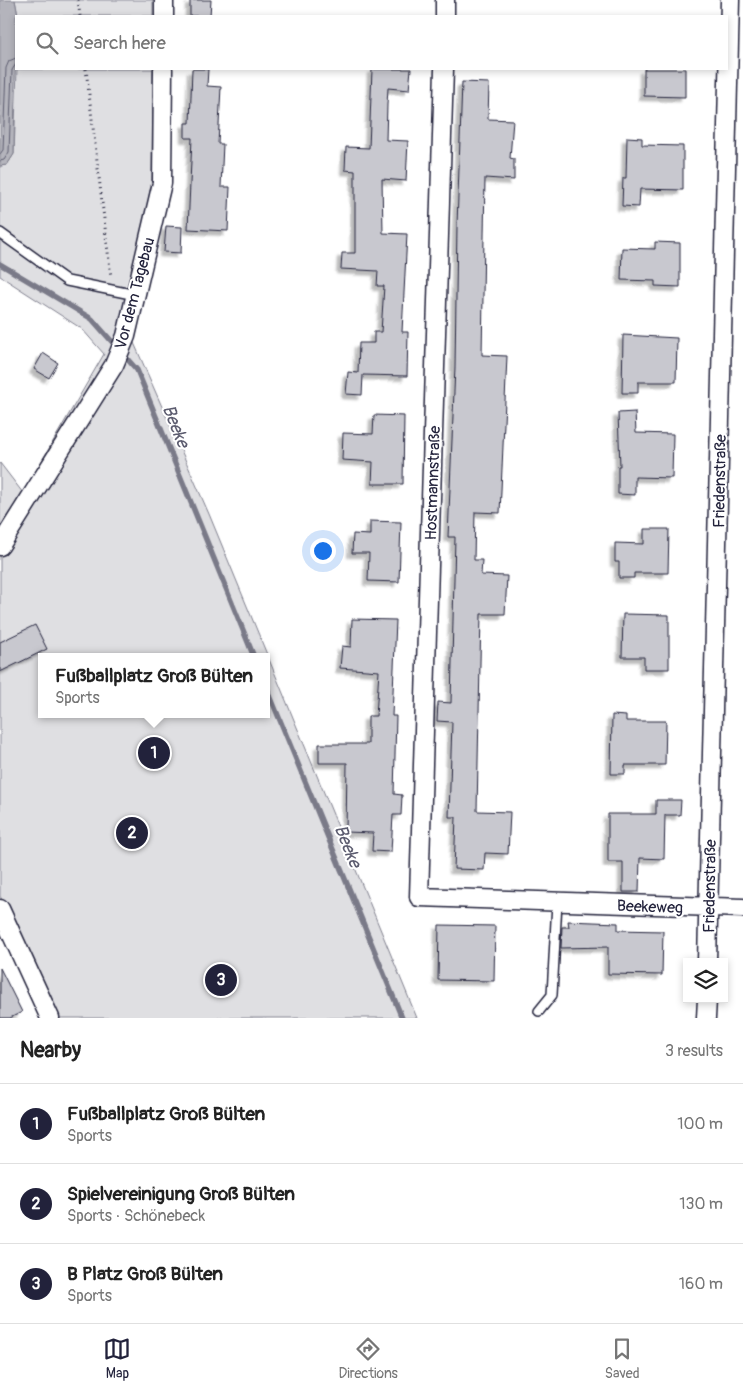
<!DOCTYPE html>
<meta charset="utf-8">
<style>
:root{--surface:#fff;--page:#f2f2f2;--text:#222;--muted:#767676;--line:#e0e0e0;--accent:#22223b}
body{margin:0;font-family:Pangolin,sans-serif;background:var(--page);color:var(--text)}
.controls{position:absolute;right:15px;bottom:15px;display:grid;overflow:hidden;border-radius:0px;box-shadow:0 2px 8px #0003}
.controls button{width:45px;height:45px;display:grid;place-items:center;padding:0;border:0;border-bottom:1px solid var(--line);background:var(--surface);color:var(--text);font:25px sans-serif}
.you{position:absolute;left:322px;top:550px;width:18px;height:18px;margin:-12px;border:4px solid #fff;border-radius:50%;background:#1a73e8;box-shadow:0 0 0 8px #1a73e833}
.badge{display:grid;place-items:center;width:32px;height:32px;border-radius:50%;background:var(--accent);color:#fff;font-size:16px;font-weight:700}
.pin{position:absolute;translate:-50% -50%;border:2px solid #fff;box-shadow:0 1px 5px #0006}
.popup{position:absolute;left:38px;top:653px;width:232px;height:65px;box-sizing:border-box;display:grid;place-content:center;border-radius:0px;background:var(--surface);filter:drop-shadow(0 1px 4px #0005);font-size:16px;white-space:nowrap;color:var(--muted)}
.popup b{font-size:19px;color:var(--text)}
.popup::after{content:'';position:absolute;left:50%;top:100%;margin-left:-10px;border:10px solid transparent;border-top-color:var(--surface)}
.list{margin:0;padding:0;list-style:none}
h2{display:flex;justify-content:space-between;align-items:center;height:65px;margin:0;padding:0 20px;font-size:21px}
h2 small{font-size:16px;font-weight:400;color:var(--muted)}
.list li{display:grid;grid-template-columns:32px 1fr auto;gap:15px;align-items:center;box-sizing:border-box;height:80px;padding:0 20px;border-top:1px solid var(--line)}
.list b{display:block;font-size:19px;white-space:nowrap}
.list p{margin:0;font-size:16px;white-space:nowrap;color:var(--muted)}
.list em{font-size:16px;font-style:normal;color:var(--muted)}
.icon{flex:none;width:28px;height:28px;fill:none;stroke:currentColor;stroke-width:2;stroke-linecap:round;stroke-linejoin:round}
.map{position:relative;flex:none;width:743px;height:1018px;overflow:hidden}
.search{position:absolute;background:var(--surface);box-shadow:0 2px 8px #0003;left:15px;right:15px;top:15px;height:55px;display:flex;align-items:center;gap:12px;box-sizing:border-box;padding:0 18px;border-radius:0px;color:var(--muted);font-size:19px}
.sheet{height:305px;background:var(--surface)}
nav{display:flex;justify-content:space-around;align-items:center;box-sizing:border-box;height:70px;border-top:1px solid var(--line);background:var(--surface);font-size:14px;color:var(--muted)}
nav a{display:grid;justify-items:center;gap:2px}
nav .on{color:var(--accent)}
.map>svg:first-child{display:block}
.green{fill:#dfdfe2;stroke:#80808e;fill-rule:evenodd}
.water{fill:#b4b4bc;stroke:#7a7a88}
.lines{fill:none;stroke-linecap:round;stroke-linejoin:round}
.shore{stroke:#5c5c6f;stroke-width:1}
.stream{stroke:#7a7a88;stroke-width:5.5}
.building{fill:#c8c8cf;stroke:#22223b;filter:url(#shadow)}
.lane-casing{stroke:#22223b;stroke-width:12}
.street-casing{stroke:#22223b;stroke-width:21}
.path{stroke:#22223b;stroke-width:3;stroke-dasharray:1 4;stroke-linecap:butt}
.lane{stroke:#fff;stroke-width:9}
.street{stroke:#fff;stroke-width:18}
.labels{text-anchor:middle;stroke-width:4;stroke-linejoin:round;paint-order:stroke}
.street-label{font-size:16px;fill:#22223b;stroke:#fff}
.water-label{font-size:18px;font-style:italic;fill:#5c5c6f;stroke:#fff}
</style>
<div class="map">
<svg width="743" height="1018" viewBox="0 0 743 1018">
<defs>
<filter id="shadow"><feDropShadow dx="-4.5" dy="4.5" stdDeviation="1" flood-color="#0004"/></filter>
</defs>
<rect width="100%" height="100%" fill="#fff"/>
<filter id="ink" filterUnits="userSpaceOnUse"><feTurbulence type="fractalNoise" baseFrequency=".02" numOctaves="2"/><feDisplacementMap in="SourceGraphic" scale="10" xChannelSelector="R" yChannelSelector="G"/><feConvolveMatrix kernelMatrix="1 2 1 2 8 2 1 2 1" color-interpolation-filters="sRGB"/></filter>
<g filter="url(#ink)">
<path class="green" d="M15,0H153V16H18Z
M17,69H153L152,182L124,320L209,514L417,1018H58L0,896V463L23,493L104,354L82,329L0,276V166L7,165L14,154ZM42,657H266V714H42Z"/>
<path class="water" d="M0,0H15L18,16H16L14,154L7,165L0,166Z"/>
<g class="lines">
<path class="shore" d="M0,154L3,150L6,68L9,61L16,58
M0,161L4,160L9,152L12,70L16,64"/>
<path class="stream" d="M0,264L92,319L137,370L254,657
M266,686L402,1018"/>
</g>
<path class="building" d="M190,0H211L210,16H190Z
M192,69H208L207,86L221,87L218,144H223L221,187H230L228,231L188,229L192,138H185V123H190Z
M372,69H411L409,90L388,88L387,105L386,140L408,141L406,181L382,179L383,233L407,234L402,332H408L407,376L363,375L362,395L346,394L348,372L358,373L359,343H374V332H381L384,286H377L378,271L341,269L342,253H355V171L345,170L346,147L369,148Z
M644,69H685V97L644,96Z
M462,82L489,83L488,119L513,120L510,158L514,159V180L485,178L482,355L507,356L500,513L475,512L474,560H482L481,575L507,576L505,614H481L477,811L510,812L508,854L485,853L484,870L454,869L456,817H449L452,722L437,721L438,702L451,703L455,537H448L455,367L457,225Z
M627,137L642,138V145L683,146V190L640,189L639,207L622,206L623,178H626Z
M166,226L182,227L181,253L164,252Z
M655,242L680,243V287L655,286V281L621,280L622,248L655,249Z
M623,335L677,338L676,382H638V393H622Z
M43,353L58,363L49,378L34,369Z
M635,412L636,433L673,434L672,478L635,477V495L618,494V466H620L618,413Z
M374,415L404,416L403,484H372L373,462L342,460L343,433L373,434Z
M370,521L401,522L399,582L368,581L369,553H352L353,534L370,535Z
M644,529H669L668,573H634V578H619V562H615V543L644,544Z
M623,614L669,615V669H644V657H622Z
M352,619L396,620L392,716H396L394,794L402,795L401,815H393L391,852L372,851L373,833L346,832L347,763H319V744H368V716H376L379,671L340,668L342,646L351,647Z
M35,625L47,649L0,672V642Z
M612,715L626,716V721H666L665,765H625V774H611Z
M656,800H681L680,815H665L664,859L640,858L639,892H623V862H608V814H656Z
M568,921L618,923V930L663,931L662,975L608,974V947L561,948L562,927H569Z
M439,925L495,926L494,981L438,980Z
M0,968L22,1012L10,1018H0Z"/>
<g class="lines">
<g class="lane-casing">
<path id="lane" d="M0,233L67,281L136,295
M539,1011L552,995L557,902"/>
</g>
<g class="street-casing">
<path id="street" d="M164,16V0
M445,16V0
M444,69L419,897L743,908
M0,546L114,365L126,336L162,183L163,69
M0,909L50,1018
M707,962L730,0
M706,1018L707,999"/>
</g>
<path class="path" d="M78,0L80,16
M86,69L111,277"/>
<use href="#lane" class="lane"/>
<use href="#street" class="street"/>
</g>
</g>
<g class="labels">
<g class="street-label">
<text transform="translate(134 293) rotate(-75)" y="6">Vor dem Tagebau</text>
<text transform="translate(719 481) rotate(-89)" y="6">Friedenstraße</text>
<text transform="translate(432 483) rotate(-88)" y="6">Hostmannstraße</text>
<text transform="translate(709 886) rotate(-89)" y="6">Friedenstraße</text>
<text transform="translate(650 906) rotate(2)" y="6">Beekeweg</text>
</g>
<g class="water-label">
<text transform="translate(176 426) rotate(68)" y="6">Beeke</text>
<text transform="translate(348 846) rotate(68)" y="6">Beeke</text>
</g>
</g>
</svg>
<div class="controls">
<button><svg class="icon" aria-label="layers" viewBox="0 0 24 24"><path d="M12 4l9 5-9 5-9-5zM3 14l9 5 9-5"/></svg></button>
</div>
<div class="you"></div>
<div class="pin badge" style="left:154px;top:753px">1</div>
<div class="popup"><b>Fußballplatz Groß Bülten</b>Sports</div>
<div class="pin badge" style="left:132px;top:833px">2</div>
<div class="pin badge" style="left:221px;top:980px">3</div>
<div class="search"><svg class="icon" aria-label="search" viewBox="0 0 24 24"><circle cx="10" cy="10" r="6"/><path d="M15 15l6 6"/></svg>Search here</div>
</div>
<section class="sheet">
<h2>Nearby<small>3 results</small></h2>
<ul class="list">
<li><span class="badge">1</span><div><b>Fußballplatz Groß Bülten</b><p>Sports</p></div><em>100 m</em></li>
<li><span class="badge">2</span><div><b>Spielvereinigung Groß Bülten</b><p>Sports · Schönebeck</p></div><em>130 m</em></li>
<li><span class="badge">3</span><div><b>B Platz Groß Bülten</b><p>Sports</p></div><em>160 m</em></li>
</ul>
</section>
<nav>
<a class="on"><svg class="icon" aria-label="map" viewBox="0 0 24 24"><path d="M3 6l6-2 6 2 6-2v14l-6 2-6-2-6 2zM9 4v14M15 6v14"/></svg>Map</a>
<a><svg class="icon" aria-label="directions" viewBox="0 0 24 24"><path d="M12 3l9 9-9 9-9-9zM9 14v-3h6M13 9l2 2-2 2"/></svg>Directions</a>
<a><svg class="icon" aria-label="saved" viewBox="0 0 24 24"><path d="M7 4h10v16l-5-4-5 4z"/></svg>Saved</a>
</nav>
